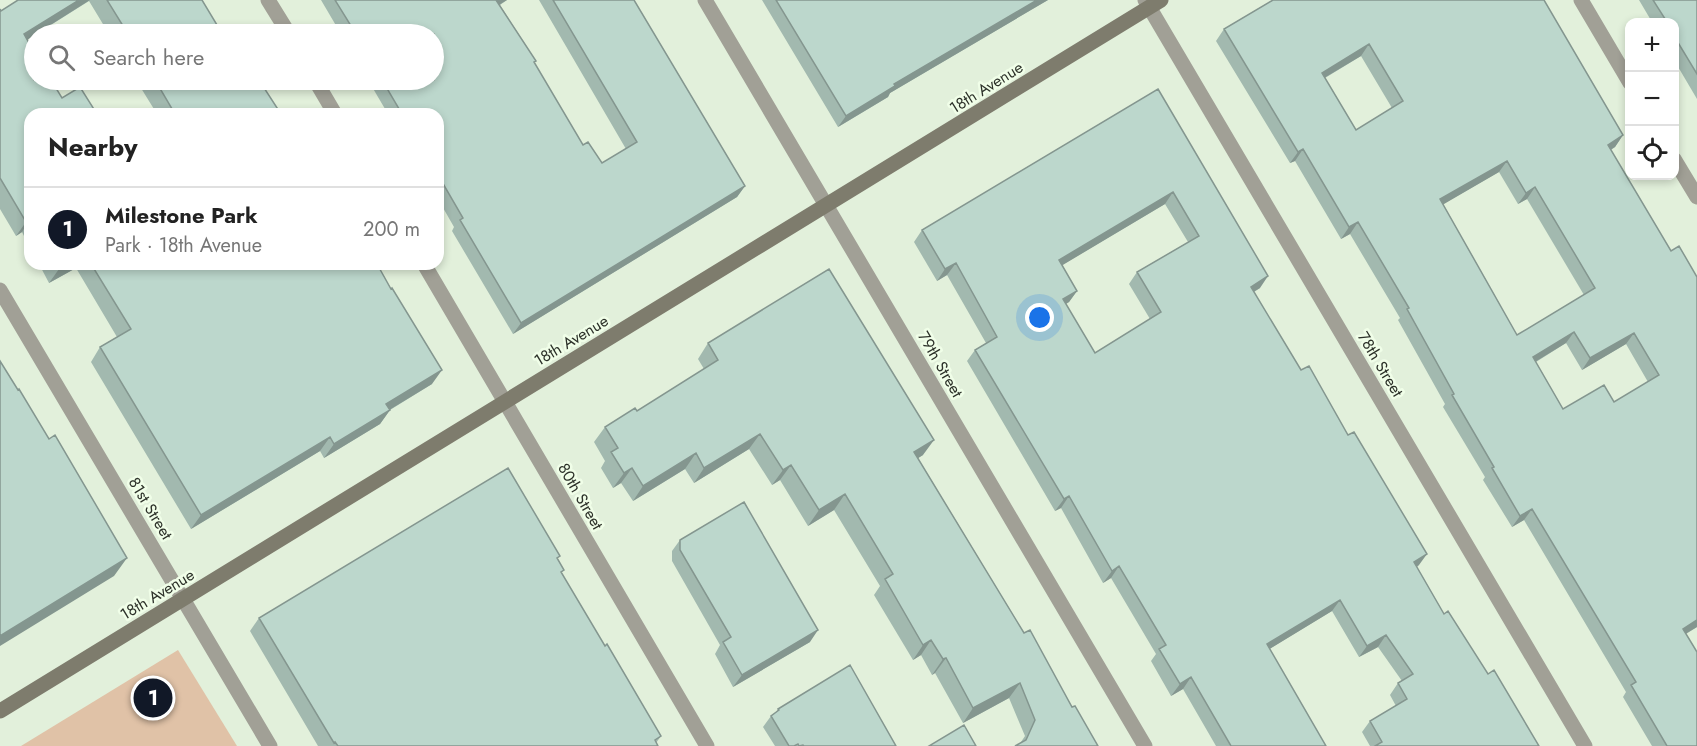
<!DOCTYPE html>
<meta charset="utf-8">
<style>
:root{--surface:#fff;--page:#f6f6f6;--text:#222;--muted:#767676;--line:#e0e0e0;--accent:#111827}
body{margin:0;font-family:Jost,sans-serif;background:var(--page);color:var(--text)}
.controls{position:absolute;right:18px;top:18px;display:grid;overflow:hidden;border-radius:12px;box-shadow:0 3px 9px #0003}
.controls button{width:54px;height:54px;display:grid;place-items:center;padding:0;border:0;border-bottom:2px solid var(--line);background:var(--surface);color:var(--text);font:30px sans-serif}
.you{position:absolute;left:1040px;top:318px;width:21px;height:21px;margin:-15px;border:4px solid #fff;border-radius:50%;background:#1a73e8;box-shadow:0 0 0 9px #1a73e833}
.badge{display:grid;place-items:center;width:39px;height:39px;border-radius:50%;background:var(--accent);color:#fff;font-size:20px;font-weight:700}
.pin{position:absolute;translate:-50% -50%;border:3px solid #fff;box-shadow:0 2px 6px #0006}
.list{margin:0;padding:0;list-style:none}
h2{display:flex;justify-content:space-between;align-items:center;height:78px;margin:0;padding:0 24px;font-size:26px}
h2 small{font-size:20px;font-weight:400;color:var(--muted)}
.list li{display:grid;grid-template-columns:39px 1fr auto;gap:18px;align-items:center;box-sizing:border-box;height:84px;padding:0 24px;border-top:2px solid var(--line)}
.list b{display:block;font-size:22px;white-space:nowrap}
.list p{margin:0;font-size:20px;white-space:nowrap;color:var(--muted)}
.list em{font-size:20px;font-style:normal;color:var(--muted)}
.icon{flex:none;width:33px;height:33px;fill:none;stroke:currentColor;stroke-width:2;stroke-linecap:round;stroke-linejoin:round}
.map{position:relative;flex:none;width:1697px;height:746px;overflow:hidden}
.search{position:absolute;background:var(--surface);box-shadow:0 3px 9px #0003;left:24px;top:24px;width:420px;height:66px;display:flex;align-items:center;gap:15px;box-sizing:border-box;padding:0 21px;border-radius:33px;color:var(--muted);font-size:22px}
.panel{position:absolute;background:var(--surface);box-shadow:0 3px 9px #0003;left:24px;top:108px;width:420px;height:162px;border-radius:18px}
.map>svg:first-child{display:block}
.green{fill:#e0c2a7}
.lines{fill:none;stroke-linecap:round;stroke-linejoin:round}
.street{stroke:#a1a096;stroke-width:15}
.secondary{stroke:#7e7c6d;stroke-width:15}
.wall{fill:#a2b9af;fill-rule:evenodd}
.shaded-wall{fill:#84968f}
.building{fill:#bcd7cc;stroke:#84968f;stroke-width:1.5;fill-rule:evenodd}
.labels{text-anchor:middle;stroke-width:5;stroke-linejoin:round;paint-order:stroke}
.street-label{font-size:16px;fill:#2c3129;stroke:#f0fee8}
</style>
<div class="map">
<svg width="1697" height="746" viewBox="0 0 1697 746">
<rect width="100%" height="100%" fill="#e2f0db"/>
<path class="green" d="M178,650L237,746H21Z"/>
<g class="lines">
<path class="street" d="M268,0L289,34
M705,0L1145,746
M1145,0L1585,746
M1581,0L1630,83
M315,80L335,114
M1674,159L1697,197
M424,264L707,746
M0,290L270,746"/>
<path class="secondary" d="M0,711L1161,0"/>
</g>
<path class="wall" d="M18,0H202L220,30L231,34H109L89,1L27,40L62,98L97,114H30V248L22,232L16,236L0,209V9L1,11Z
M321,0H507L500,5L536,61L534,63L583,145L602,163L626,149L539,0H634L745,186L737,197L513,334L452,231L454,227L438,199V114H388L368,80H434V34H341Z
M762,0H1048L890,93L888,97L838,127Z
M1273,0L1623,135L1615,147L1611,150L1671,251L1697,277V627L1686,634L1697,746H1652L1623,697L1626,692L1524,520L1512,527L1483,480L1485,477L1443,407L1445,404L1398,320L1400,318L1350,234L1341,239L1295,161L1290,163L1216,41L1224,29ZM1361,56L1392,108L1356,130L1325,78ZM1499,172L1518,204L1527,199L1584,295L1517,335L1443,204ZM1566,343L1582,370L1626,344L1648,382L1614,402L1563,409L1536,362Z
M1639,0H1697V99L1674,60V22H1652Z
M136,80H259L281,114H157Z
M1158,89L1260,288L1254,292L1419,565L1417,567L1444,614L1539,746H1370L1362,732L1370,721L1396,706L1390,695L1398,683L1402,681L1378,647L1359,657L1332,611L1269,649L1326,746H1216L1183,689L1171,696L1151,661L1156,654L1111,578L1103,583L1061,508L1055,511L967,361L975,350L986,343L947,275L937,281L914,242L922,230ZM1165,204L1188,242L1137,272L1129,284L1150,319L1095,353L1066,304L1069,302L1077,291L1062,265Z
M39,264H377L432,384L390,410L380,424L324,458L320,451L191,529L91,362L100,347L117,337L76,268L49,283Z
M708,343L923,455L918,458L1024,633L1098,746L1021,742L1025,736L1009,698L963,723L935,673L932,675L921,655L913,660L874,595L880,586L834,510L808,526L780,480L772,485L749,449L694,483L685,469L633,501L621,483L613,488L601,468L605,461L594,442L605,427L637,411L704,369L698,359Z
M680,540L810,642L733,687L715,654L720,645L672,561V551Z
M558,560L564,570L561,573L605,646L661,736L656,743L658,746H318L250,631L259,618Z
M778,709L896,746H775L763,727L771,716L776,712Z"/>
<path class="shaded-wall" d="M79,0H90L14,48L24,34Z
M496,0H507L489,11Z
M1037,0H1048L890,93L888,97L838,127L846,116L894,84Z
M1369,44L1361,56L1314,84L1322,73Z
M1623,135L1615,147L1600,156L1608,145Z
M1303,149L1295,161L1290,163L1298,152Z
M1507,161L1499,172L1432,211L1440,199Z
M745,186L737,197L513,334L521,323Z
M1535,187L1527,199L1518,204L1526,193Z
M1173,192L1165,204L1051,272L1059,260Z
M30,219L22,232L16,236L26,222Z
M1358,222L1350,234L1341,239L1349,227Z
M956,263L947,275L937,281L945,269Z
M68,264H79L76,268L49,283L59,269Z
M1268,276L1260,288L1243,298L1251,287Z
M1077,291L1069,302L1055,310L1063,299Z
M1574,332L1566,343L1525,368L1533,357Z
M1634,333L1626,344L1582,370L1590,358Z
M442,370L432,384L376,418L386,404Z
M390,410L380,424L324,458L334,444Z
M760,434L749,449L694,483L704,468Z
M330,437L320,451L191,529L201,515Z
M934,440L923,455L904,467L914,452Z
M696,453L685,469L633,501L643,486Z
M791,465L780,480L772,485L783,470Z
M632,468L621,483L613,488L624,473Z
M845,494L834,510L808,526L819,510Z
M1069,496L1061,508L1055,511L1064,499Z
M1532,509L1524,520L1512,527L1520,516Z
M1427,554L1419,565L1406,573L1414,562Z
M127,558L114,576L0,646V636Z
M1119,566L1111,578L1103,583L1112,571Z
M1340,600L1332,611L1258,656L1267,644Z
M1697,620V627L1675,640L1683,629Z
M818,630L810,642L733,687L742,675Z
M1386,635L1378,647L1359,657L1367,646Z
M931,640L921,655L913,660L923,645Z
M946,658L935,673L932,675L943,659Z
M1191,677L1183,689L1171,696L1180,684Z
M1020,683L1009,698L963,723L973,708Z"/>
<path class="building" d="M18,0H79L24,34L34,52V80H51L62,98L80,87L97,114H30V219L26,222L0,178V9L1,11Z
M107,0H202L220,30L226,27L231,34H128Z
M335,0H496L536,61L534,62L583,145L588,142L602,163L637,142L553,0H634L745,186L521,323L460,220L463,218L438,175V114H402L382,80H434V34H356Z
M776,0H1037L894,84L895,86L846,116Z
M1273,0H1544L1623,135L1608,145L1671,251L1679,246L1697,277V620L1683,629L1697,652V746H1667L1631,685L1636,682L1532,509L1520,516L1492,468L1494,467L1452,395L1454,394L1407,309L1409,308L1358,222L1349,227L1303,149L1298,152L1224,29ZM1369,44L1403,101L1356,130L1322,73ZM1507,161L1526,193L1535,187L1595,288L1517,335L1440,199ZM1574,332L1590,358L1634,333L1659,375L1614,402L1604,385L1563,409L1533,357Z
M1653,0H1697V74L1674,36V22H1667Z
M155,80H259L281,114H175Z
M1158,89L1268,276L1251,287L1301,370L1309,366L1348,435L1354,432L1427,554L1414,562L1444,614L1448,611L1488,674L1494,670L1539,746H1375L1382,742L1370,721L1407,699L1398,683L1413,674L1386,635L1367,646L1340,600L1267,644L1326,746H1231L1191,677L1180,684L1159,649L1166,645L1119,566L1112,571L1069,496L1064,499L975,350L997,337L956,263L945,269L922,230ZM1173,192L1199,236L1137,272L1161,312L1095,353L1063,299L1077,291L1059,260Z
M56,264H68L59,269Z
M91,264H377L391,289L392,288L442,370L386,404L390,410L334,444L330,437L201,515L100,347L131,329Z
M829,269L934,440L914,452L1024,633L1030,630L1072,707L1075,706L1098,746H1015L1026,740L1035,720L1020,683L973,708L946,658L943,659L931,640L923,645L885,579L893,574L845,494L819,510L791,465L783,470L760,434L704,468L696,453L643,486L632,468L624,473L611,452L618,448L605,427L635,408L637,411L718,360L708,343Z
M0,361L18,390L19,389L49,439L55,435L127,558L0,636Z
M508,468L560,556L557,558L564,570L561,572L605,646L607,644L661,736L655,740L658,746H338L335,742L334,743L259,618Z
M744,502L818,630L742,675L723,642L731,637L680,550V540Z
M850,665L896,746H804L803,745L799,746L798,744L794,746H789L771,716L779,710L778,709Z
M964,725L976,746H929Z"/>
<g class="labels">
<g class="street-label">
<text transform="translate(986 87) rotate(-32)" y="6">18th Avenue</text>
<text transform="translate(571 340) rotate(-31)" y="6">18th Avenue</text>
<text transform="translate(941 364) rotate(60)" y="6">79th Street</text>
<text transform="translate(1381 364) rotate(59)" y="6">78th Street</text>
<text transform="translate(581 496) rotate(60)" y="6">80th Street</text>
<text transform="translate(151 508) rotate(59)" y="6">81st Street</text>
<text transform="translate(157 594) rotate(-31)" y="6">18th Avenue</text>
</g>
</g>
</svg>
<div class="controls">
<button>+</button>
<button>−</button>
<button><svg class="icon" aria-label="locate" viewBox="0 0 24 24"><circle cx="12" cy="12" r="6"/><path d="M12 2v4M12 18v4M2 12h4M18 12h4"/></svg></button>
</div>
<div class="you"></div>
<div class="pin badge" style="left:153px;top:698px">1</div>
<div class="search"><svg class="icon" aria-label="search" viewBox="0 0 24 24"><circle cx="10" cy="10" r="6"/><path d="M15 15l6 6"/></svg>Search here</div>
<section class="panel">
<h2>Nearby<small></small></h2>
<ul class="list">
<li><span class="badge">1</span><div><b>Milestone Park</b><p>Park · 18th Avenue</p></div><em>200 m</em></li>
</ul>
</section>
</div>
